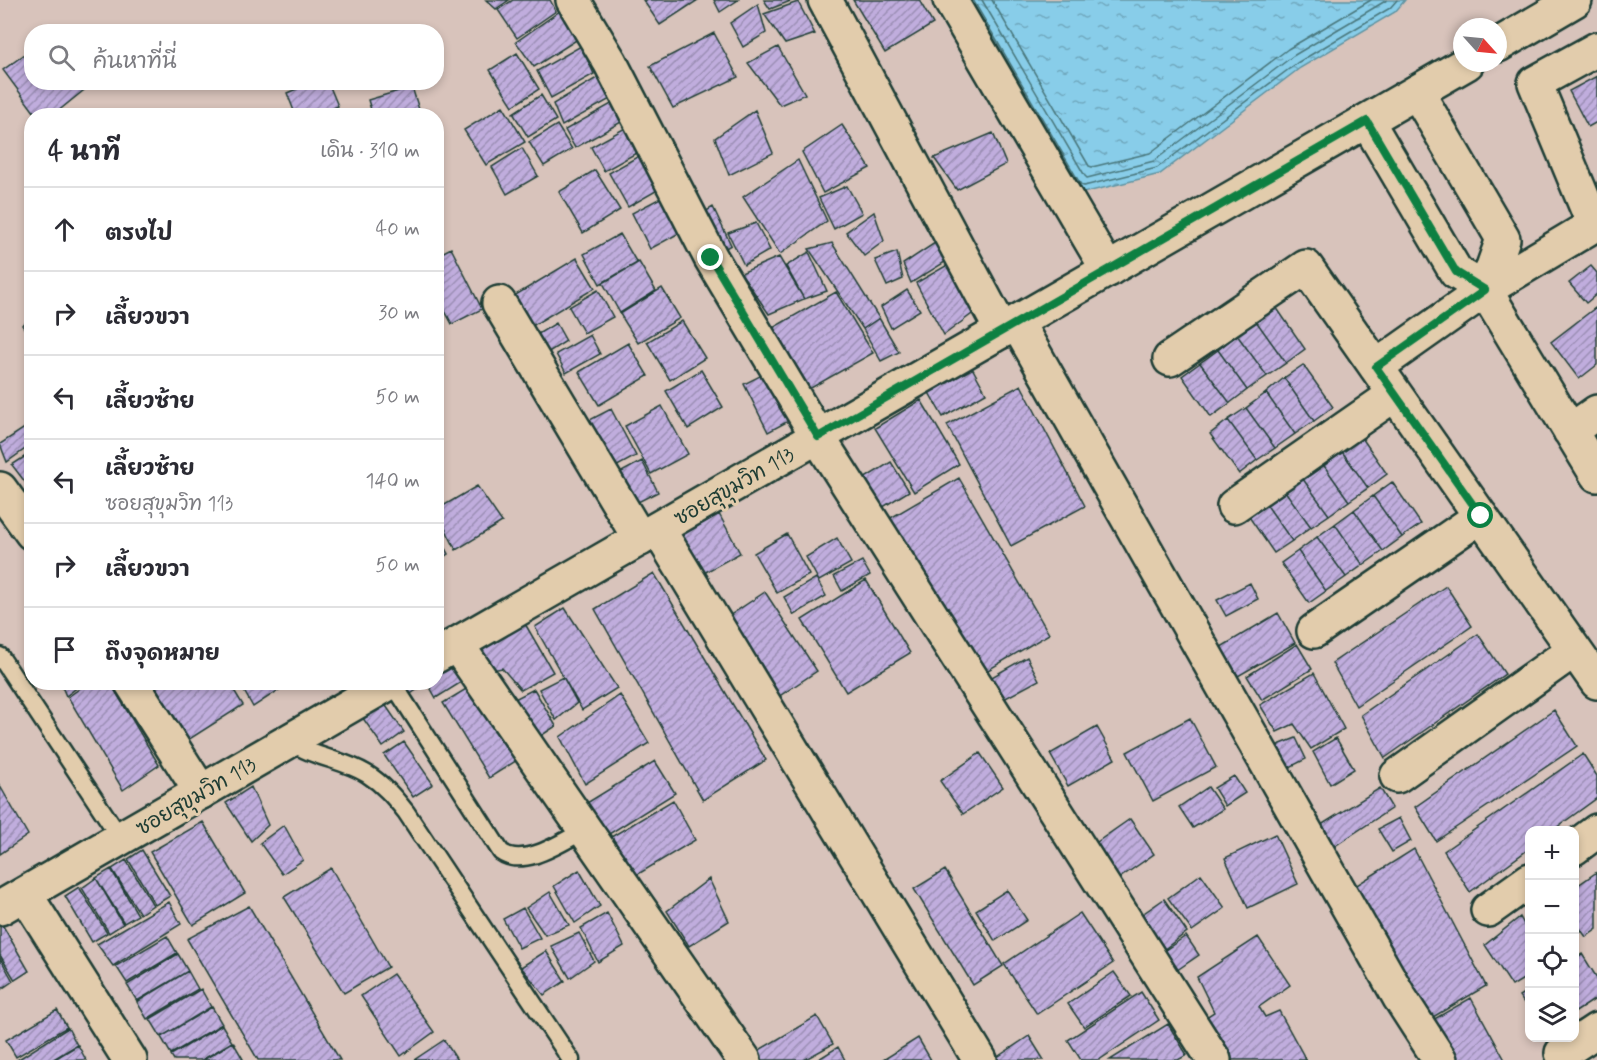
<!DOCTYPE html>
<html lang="th">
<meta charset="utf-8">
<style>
:root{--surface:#fff;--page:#f7f7f7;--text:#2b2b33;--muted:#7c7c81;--line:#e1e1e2}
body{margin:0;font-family:Mynerve,"Playpen Sans Thai",sans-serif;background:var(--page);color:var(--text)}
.controls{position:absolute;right:18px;bottom:18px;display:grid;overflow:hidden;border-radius:12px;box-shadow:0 3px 9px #0003}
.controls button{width:54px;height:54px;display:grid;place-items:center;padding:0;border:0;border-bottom:2px solid var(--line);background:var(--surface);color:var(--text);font:30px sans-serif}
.compass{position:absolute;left:1453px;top:18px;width:54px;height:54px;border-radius:50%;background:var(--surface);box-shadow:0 3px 9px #0003;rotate:117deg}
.stop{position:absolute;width:18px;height:18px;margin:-14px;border:4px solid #0b8043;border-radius:50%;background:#fff}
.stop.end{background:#0b8043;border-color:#fff;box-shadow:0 2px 6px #0008}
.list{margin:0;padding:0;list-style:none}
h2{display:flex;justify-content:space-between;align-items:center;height:78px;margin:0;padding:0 24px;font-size:26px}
h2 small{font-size:20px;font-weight:400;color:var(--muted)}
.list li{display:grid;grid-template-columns:39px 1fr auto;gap:18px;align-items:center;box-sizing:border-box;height:84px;padding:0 24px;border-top:2px solid var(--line)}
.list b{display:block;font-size:22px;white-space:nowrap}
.list p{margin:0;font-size:20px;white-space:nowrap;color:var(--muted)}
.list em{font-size:20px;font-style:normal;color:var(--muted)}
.icon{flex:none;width:33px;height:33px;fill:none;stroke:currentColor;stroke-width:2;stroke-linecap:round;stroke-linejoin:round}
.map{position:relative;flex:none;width:1597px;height:1060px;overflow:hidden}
.search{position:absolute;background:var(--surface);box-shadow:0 3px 9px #0003;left:24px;top:24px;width:420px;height:66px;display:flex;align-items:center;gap:15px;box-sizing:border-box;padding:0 21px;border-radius:24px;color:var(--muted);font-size:22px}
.panel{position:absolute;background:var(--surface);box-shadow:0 3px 9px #0003;left:24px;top:108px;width:420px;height:582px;border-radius:24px}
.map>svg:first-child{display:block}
.water{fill:url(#water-ripples);stroke:#5e93a1;stroke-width:1.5}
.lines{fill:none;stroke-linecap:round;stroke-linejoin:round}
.shore{stroke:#49777c;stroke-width:1.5}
.building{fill:url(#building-hatch);stroke:#1f3d34;stroke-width:1.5}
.lane-casing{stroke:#1f3d34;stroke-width:21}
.street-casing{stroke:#1f3d34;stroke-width:38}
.secondary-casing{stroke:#1f3d34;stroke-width:38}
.lane{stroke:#e2ccac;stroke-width:16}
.street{stroke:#e2ccac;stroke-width:33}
.secondary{stroke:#e2ccac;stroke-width:33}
.route{stroke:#0b8043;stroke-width:8}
.labels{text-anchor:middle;stroke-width:6;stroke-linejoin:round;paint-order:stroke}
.street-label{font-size:21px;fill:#1f3d34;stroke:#e2ccac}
</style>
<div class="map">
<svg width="1597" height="1060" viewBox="0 0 1597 1060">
<defs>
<pattern id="water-ripples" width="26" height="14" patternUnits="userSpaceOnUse" patternTransform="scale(1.5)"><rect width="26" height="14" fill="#88cde9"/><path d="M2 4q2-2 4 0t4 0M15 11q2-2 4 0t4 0" fill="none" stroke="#6fa8be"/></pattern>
<pattern id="building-hatch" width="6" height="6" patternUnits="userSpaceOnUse" patternTransform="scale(1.5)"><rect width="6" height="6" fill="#c0addd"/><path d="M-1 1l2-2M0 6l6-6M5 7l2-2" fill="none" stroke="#9b8eb4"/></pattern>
</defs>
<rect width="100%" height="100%" fill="#d8c3bb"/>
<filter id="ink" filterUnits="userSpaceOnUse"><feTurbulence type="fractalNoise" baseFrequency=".0167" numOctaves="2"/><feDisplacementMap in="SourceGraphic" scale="12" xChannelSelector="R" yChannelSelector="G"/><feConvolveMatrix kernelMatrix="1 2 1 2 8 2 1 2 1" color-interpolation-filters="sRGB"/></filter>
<g filter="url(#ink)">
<path class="water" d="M966,0H1405L1395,12L1300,68L1160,174L1079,194Z"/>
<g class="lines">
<path class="shore" d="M973,0L1081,185L1084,186L1157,168L1297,63L1390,8L1397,0
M982,0L1085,176L1087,178L1154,161L1293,56L1387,0
M992,0L1089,166L1092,167L1150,153L1288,49L1371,0"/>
</g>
<path class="building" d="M486,0H509L496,9Z
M513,0H550L556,11L517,38L498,10Z
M643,0H698L660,25Z
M714,0H738L720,12Z
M764,0H793L770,9Z
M853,0H919L933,24L885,53Z
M798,2L815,34L785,44L764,14Z
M758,4L766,33L743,47L730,23Z
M560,11L578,39L534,67L516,42Z
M714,33L738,77L673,108L650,66Z
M581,46L594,74L551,98L537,71Z
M778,47L805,94L780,105L748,63Z
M32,49V82H94L52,116H37L3,70Z
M517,53L539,89L513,106L490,70Z
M600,76L612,98L562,126L553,104Z
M1597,76V122L1588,127L1569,91Z
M313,82H328L338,106L316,116H296L287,93Z
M412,87L421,116H373L368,100Z
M541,95L556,120L528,137L513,113Z
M613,103L623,121L575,148L565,130Z
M503,106L525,142L486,165L464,130Z
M755,110L773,153L729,175L715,138Z
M557,125L572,149L544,166L529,142Z
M842,125L870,168L823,193L802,152Z
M627,127L640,151L604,171L591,147Z
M993,133L1006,164L957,190L934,158Z
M522,148L538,176L507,194L492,167Z
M644,153L663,187L628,207L609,173Z
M798,160L827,221L780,254L743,197Z
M595,170L620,210L583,233L559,192Z
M847,186L862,213L834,229L819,198Z
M666,195L685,230L650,249L632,213Z
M713,207L731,245L712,256L693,219Z
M874,212L884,241L864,256L846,232Z
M756,223L770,250L744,265L728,233Z
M620,234L637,263L600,284L584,254Z
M938,241L945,262L911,283L903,264Z
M832,243L879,318L863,329L809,249Z
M451,248L482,309L452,324L436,294V256Z
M809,252L827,291L804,299L786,266Z
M897,252L903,279L887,286L875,260Z
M779,257L804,299L769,314L741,273Z
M577,258L595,288L532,326L514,296Z
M639,262L656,291L620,313L603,283Z
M951,263L976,311L944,335L916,283Z
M1591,266L1597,273V294L1586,303L1569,283Z
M662,288L680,318L638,343L620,314Z
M598,290L613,317L584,333L569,307Z
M907,290L920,310L891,328L881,307Z
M836,292L873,353L802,393L764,333Z
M1276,307L1305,349L1286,363L1256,321Z
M1595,308L1597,311V365L1579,379L1551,342Z
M879,318L899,352L881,361L863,329Z
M32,319V340L22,325Z
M682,321L705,358L670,380L647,342Z
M1256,321L1286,363L1267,376L1237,335Z
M556,323L566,341L544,355L533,337Z
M590,335L600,354L566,373L556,354Z
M1237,335L1267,376L1247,390L1218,350Z
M628,343L648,376L599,405L579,372Z
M1218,350L1247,390L1230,403L1200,363Z
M1200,363L1230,403L1211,417L1182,376Z
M970,364L986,393L943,417L927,389Z
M1303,365L1333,407L1314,421L1284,378Z
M701,370L723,407L688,429L666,391Z
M772,370L796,417L768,432L744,384Z
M1284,378L1314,421L1295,434L1266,393Z
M1021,385L1085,506L1011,546L947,425Z
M1266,393L1295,434L1275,448L1246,408Z
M921,400L959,464L914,492L875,428Z
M662,406L688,454L651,474L625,426Z
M1246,408L1275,448L1257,460L1228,420Z
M611,409L636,456L608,471L584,423Z
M1228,420L1257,460L1239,474L1210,434Z
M26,427L32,437V444L7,462L0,444Z
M1358,432L1387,474L1368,488L1338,446Z
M1338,446L1368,488L1349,501L1320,460Z
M32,452V491L12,465Z
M1320,460L1349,501L1329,515L1300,475Z
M642,461L658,492L632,505L616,475Z
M891,462L909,491L872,514L854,485Z
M1300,475L1329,515L1311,527L1282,487Z
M959,478L1049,634L973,679L882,523Z
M1392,482L1421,524L1402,537L1373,496Z
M477,486L502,522L456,550L436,510Z
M1282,487L1311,527L1292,541L1264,501Z
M1373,496L1402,537L1383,551L1354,510Z
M1264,501L1292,541L1274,553L1247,514Z
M1354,510L1383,551L1363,565L1335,524Z
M719,514L740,553L695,578L674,539Z
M1335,524L1363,565L1346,577L1317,537Z
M436,531L448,554L436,562Z
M787,534L809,575L777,593L754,553Z
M1317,537L1346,577L1326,591L1298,551Z
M837,538L851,563L819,581L806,557Z
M1298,551L1326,591L1309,603L1281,563Z
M862,561L870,575L842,591L834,576Z
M654,573L766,760L703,800L595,609Z
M816,578L826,596L794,615L784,597Z
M866,580L910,653L846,692L802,620Z
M1250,583L1258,599L1226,616L1217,600Z
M1446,586L1472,626L1356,706L1332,663Z
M765,592L817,671L772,701L720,622Z
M565,608L617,688L582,710L535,627Z
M1278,613L1295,643L1238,676L1221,647Z
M524,622L553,672L521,690L502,668L487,671L472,652Z
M1478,634L1505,674L1385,758L1361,715Z
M1297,644L1312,669L1262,700L1247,676Z
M455,657L468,678L436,698L427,682H436V668Z
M1027,657L1039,680L1002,700L990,678Z
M1314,673L1344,729L1311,749L1294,724L1277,732L1260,705Z
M563,677L577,703L556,720L539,689Z
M60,682H84L66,696Z
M89,682H110L159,765L123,790L68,697Z
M159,682H229L243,705L188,740L151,687Z
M239,682H291L253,707Z
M405,682H422L424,685L406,697Z
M476,683L522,757L489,778L443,703Z
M534,689L556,726L530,743L505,704Z
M620,695L649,743L585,784L560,737Z
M382,700L404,732L383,747L360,714Z
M1554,710L1577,746L1436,841L1415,807Z
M1190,718L1216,767L1153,801L1127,752Z
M1097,727L1115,759L1068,786L1050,754Z
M1296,738L1306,759L1278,773L1266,750Z
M1336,738L1354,769L1330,784L1313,752Z
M404,742L433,784L413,797L384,755Z
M980,753L1003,787L963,814L940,781Z
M1583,754L1597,776V798L1553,830H1530V848L1470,892L1444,851Z
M655,761L675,793L601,839L582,806Z
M1234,776L1245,793L1225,806L1214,788Z
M0,786L28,835L0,854Z
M251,787L268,825L251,841L226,803Z
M1208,787L1223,809L1193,828L1179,807Z
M1380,788L1392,808L1326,852L1313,830Z
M673,800L695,840L625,882L601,843Z
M1399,818L1411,841L1392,852L1378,829Z
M1130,819L1154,854L1114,882L1090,847Z
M203,822L245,893L193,925L150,852Z
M284,825L303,860L282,874L260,843Z
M1275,834L1298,884L1248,908L1225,858Z
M1414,849L1486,986L1421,1024L1344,893Z
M142,850L170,896L155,905L128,859Z
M126,860L153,905L140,914L112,869Z
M331,868L388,967L344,993L284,897Z
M111,869L138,915L124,923L96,878Z
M579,870L600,906L575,923L554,886Z
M945,870L1003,966L973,985L914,889Z
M1597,872V929L1586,937L1574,920V888Z
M1201,874L1225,908L1192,931L1168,898Z
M96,878L123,924L109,933L82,888Z
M709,879L729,921L689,946L667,911Z
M79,887L107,933L92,942L65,896Z
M1007,890L1027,920L995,941L976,910Z
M550,892L569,925L545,935L526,908Z
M1164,899L1187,932L1155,956L1131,922Z
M169,902L181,924L113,966L97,944Z
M249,906L340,1060H258L187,939Z
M523,908L540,938L519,948L503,919Z
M607,913L624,946L598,962L581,928Z
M1080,913L1113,963L1037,1014L1004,964Z
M1520,917L1527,930L1530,929V975L1512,986L1485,945Z
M3,926L29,971L15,980L0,955V927Z
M579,933L594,961L570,978L551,946Z
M167,936L177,953L127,983L116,966Z
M1186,936L1199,955L1167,977L1155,957Z
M1258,937L1290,985L1259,1007L1265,1017L1279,1011L1306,1060H1222L1197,1023L1214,1012L1197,977Z
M546,951L565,981L544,995L521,967Z
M178,954L188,971L137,1001L127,985Z
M1582,954L1597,978V998L1574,1013V959Z
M0,958L13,981L0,990Z
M188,971L198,989L147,1019L137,1002Z
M1114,972L1131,996L1084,1027L1068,1004Z
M393,974L434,1032L401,1056L361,996Z
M201,989L211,1007L161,1037L150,1019Z
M1530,989V1011L1519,996Z
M1141,992L1159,1020L1099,1060H1081L1068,1040Z
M1471,998L1505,1060H1446L1424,1025Z
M212,1007L222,1024L171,1054L161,1037Z
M57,1010L67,1027L16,1057L6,1040Z
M817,1016L833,1044L804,1060H761L756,1052Z
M1168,1024L1187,1055L1178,1060H1110Z
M222,1025L232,1042L202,1060H174L171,1055Z
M68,1028L77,1045L52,1060H17Z
M1029,1036L1044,1060H993Z
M918,1038L931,1060H883Z
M444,1040L457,1060H414Z
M233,1042L243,1059L203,1060Z
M78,1045L86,1060H53Z
M838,1047L845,1060H817Z"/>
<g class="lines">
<g class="lane-casing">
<path id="lane" d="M0,656L121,839
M392,682L501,852C524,869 563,841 585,830
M290,741C313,758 343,759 367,774C383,784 394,797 406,812L571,1060"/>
</g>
<g class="street-casing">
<path id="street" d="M573,0L610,62L711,258L818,437L1214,1060
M825,0L1002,331
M950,0L1108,270
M1417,92L1503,239L1485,290
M1367,121L1456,272L1485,290L1597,475
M1594,225L1535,83L1597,49
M499,303L640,539
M1017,323L1400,998L1440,1060
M1170,359L1306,267L1597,682
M1376,367L1485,290L1597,223
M1570,431L1597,412
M0,489L32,533
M1234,506L1395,394
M658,529L980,1060
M1314,631L1481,516
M457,645L744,1060
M131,682L201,792
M1397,776L1574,650
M1574,848L1597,831
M1488,910L1530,880
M1562,1053L1597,1030"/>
</g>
<g class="secondary-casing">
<path id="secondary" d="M1498,45L1575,0
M436,656L1467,63
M25,894L130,1060
M0,908L391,682"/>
</g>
<use href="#lane" class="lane"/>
<use href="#street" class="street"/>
<use href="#secondary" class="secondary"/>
</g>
</g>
<g class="lines" filter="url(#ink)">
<path class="route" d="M711,258L818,437L1367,121L1456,272L1485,290L1376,367L1481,516"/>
</g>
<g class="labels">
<g class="street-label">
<text transform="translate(734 486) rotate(-30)" y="7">ซอยสุขุมวิท 113</text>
<text transform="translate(196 796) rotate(-30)" y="7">ซอยสุขุมวิท 113</text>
</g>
</g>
</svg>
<div class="controls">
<button>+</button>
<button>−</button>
<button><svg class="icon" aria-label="locate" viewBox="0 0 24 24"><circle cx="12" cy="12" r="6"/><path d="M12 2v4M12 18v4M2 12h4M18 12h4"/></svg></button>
<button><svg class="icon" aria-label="layers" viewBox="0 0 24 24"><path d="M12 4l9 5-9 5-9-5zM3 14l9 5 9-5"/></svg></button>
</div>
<svg class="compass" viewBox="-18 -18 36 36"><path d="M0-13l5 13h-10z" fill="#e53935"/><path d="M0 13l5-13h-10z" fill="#7c7c81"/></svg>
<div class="stop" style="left:1481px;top:516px"></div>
<div class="stop end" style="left:711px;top:258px"></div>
<div class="search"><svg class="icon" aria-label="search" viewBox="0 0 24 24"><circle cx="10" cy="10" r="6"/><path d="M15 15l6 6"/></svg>ค้นหาที่นี่</div>
<section class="panel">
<h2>4 นาที<small>เดิน · 310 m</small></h2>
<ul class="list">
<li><svg class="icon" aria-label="ahead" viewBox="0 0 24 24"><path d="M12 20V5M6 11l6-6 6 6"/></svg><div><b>ตรงไป</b></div><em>40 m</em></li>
<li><svg class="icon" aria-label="right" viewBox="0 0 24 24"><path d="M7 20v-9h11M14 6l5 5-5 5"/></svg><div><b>เลี้ยวขวา</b></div><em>30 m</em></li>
<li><svg class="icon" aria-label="left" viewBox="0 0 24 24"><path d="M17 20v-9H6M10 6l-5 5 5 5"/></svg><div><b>เลี้ยวซ้าย</b></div><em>50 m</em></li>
<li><svg class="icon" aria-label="left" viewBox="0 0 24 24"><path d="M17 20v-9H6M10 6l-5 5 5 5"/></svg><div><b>เลี้ยวซ้าย</b><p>ซอยสุขุมวิท 113</p></div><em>140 m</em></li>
<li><svg class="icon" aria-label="right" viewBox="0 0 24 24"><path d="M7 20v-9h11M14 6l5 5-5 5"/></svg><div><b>เลี้ยวขวา</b></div><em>50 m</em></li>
<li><svg class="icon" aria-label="arrive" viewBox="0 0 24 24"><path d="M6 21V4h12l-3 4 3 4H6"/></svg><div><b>ถึงจุดหมาย</b></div></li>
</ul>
</section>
</div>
